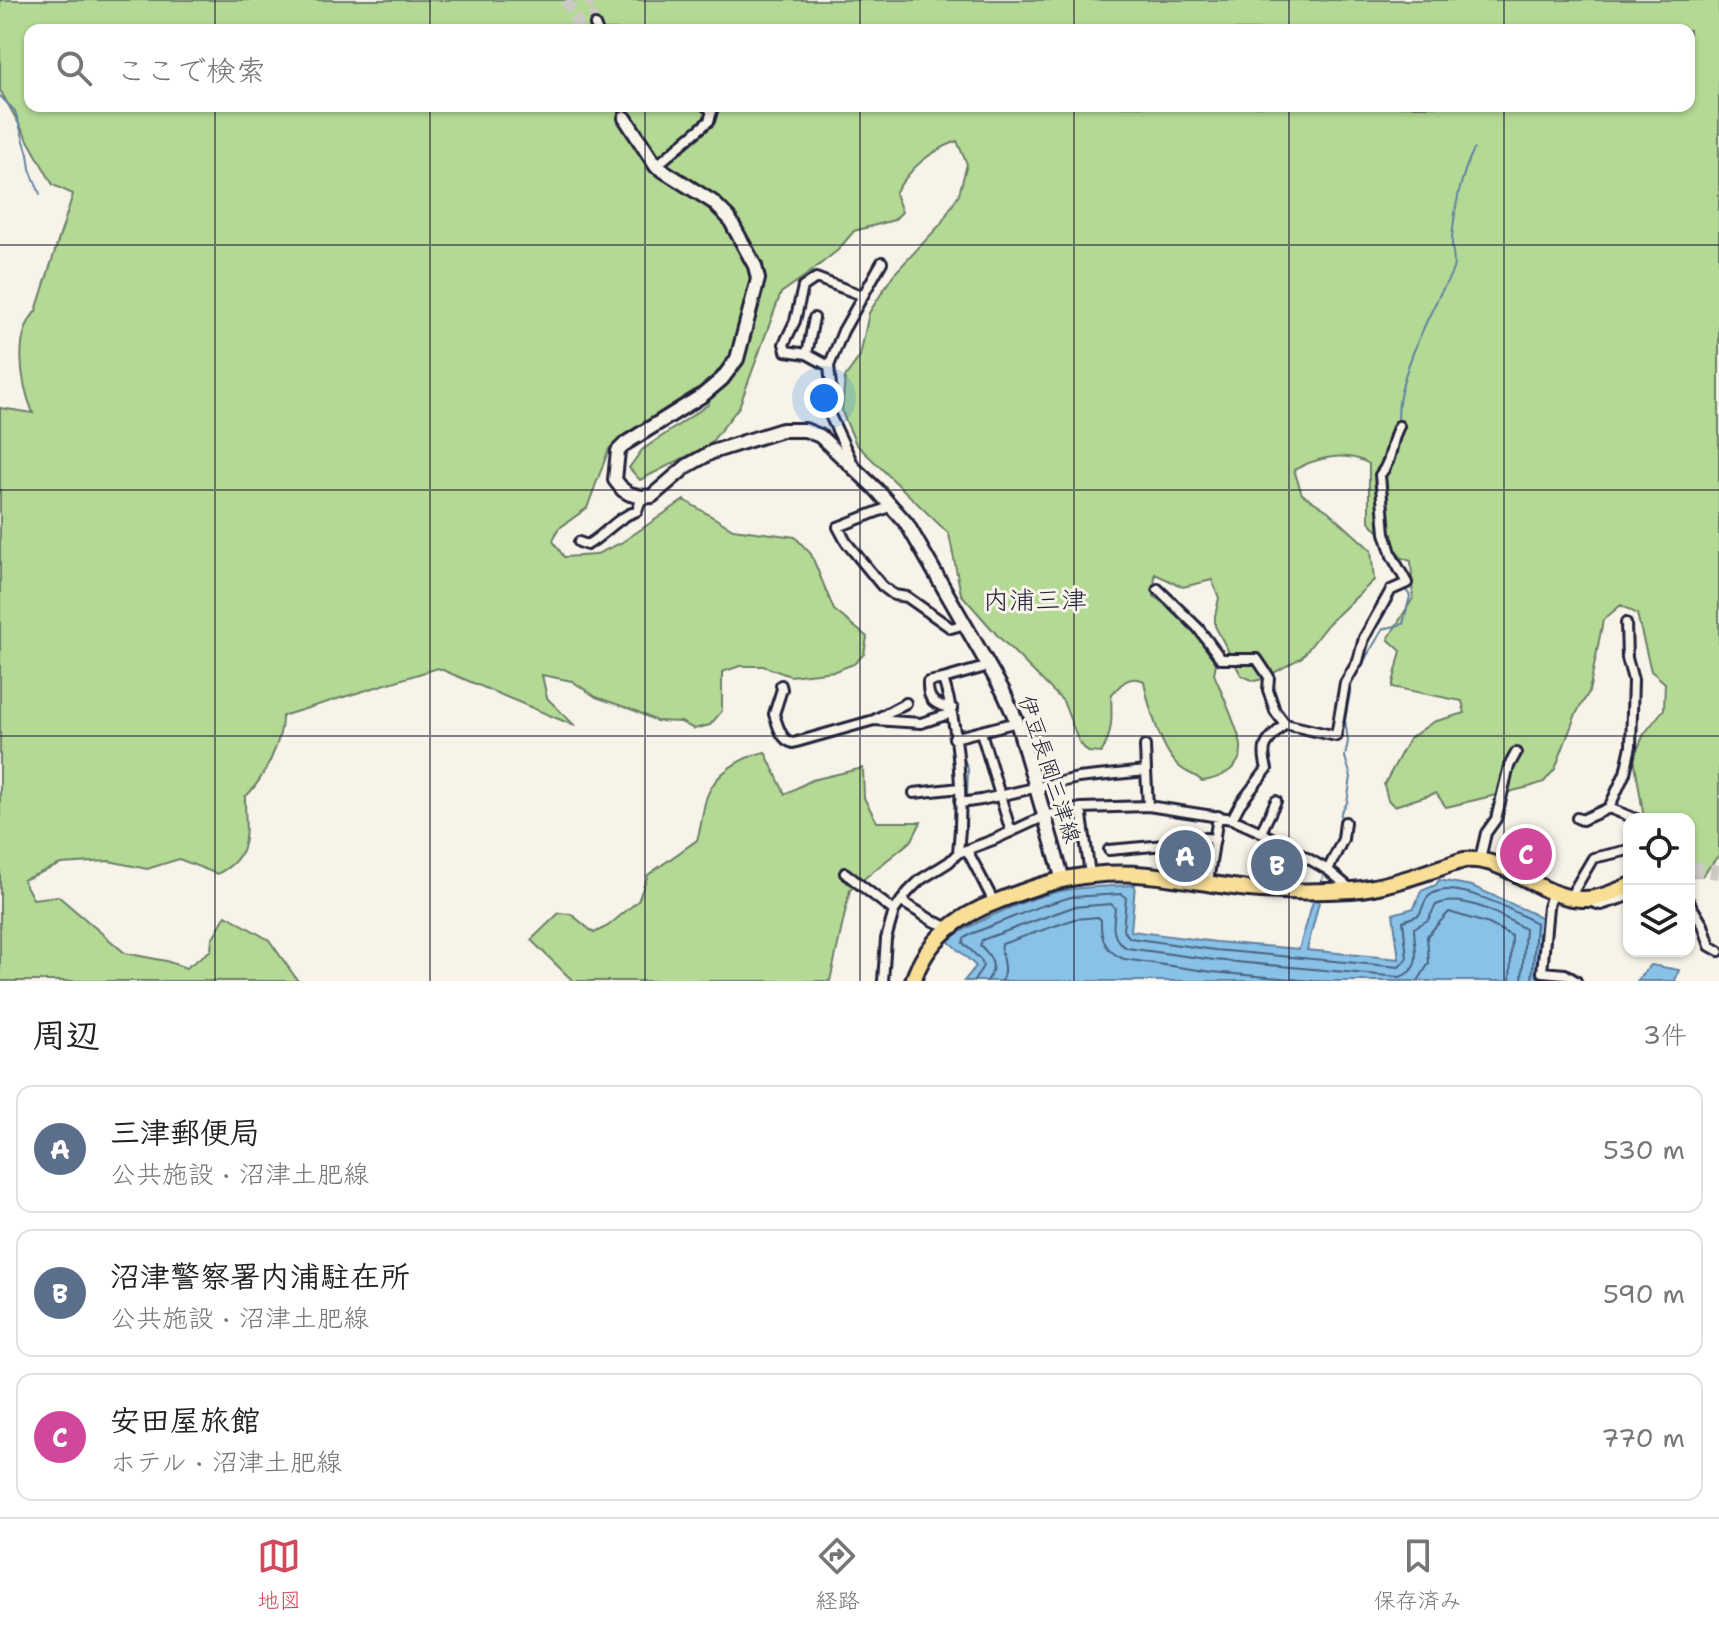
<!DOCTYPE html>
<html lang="ja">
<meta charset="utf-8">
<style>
:root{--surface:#fff;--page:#f6f6f6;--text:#222;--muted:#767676;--line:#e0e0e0;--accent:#d1495b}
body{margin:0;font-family:"Shantell Sans","Klee One",sans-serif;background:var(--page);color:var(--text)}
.controls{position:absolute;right:24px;bottom:24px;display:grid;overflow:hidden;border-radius:16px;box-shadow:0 2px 6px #0004}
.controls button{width:72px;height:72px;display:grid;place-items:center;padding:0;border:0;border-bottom:2px solid var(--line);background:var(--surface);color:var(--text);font:40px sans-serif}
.you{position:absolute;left:824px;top:398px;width:28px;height:28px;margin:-20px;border:6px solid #fff;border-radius:50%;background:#1a73e8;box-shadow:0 0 0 12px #1a73e833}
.badge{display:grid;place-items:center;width:52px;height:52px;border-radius:50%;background:var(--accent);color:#fff;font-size:26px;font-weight:700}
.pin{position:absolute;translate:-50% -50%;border:4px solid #fff;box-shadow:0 2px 8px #0006}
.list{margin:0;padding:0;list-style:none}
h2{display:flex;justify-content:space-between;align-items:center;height:104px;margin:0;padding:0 32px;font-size:34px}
h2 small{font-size:26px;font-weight:400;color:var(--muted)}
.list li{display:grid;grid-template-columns:52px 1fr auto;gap:24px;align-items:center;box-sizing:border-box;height:128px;margin:0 16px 16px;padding:0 16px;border:2px solid var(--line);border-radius:16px}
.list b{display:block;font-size:30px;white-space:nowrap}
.list p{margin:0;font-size:26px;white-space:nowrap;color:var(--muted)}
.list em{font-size:26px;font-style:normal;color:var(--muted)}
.icon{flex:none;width:44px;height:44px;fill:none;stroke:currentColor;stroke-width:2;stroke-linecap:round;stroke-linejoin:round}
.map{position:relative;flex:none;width:1719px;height:981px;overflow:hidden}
.search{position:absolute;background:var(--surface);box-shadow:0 2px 6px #0004;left:24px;right:24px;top:24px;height:88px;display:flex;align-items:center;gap:20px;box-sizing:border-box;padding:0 28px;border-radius:16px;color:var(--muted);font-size:30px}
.sheet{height:536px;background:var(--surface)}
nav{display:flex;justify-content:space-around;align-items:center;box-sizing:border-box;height:112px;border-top:2px solid var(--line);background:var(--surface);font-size:22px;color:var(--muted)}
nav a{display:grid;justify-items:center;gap:4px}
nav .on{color:var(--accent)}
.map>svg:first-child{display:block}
.green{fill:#b4d994;stroke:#6b7e68;stroke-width:2;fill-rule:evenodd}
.water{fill:#89c1e7;stroke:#6081a2;stroke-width:2}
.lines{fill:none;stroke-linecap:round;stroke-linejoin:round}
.shore{stroke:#4b6280;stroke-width:2}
.stream{stroke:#6081a2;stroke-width:2}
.minor-tunnel{stroke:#ccc9c5;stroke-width:8;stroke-dasharray:8 4;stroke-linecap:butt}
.secondary-tunnel{stroke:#ccc9c5;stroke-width:12;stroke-dasharray:12 6;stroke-linecap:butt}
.primary-tunnel{stroke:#ccc9c5;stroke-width:14;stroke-dasharray:14 7;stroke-linecap:butt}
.minor-casing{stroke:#22223b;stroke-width:14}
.secondary-casing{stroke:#22223b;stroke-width:18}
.primary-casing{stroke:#22223b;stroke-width:20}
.minor{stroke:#f7f3e8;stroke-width:8}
.secondary{stroke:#f7f3e8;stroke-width:12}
.primary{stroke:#f9df96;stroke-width:14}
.grid{fill:none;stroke:#22223b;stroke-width:2;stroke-opacity:0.55}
.labels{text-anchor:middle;stroke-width:6;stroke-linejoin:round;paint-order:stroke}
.street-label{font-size:22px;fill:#22223b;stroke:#f7f3e8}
.quarter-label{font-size:26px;fill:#22223b;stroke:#f7f3e8}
</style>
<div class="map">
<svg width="1719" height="981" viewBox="0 0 1719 981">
<rect width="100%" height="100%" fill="#f7f3e8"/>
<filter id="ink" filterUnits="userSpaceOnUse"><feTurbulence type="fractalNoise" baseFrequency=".0125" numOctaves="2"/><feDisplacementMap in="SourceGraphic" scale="16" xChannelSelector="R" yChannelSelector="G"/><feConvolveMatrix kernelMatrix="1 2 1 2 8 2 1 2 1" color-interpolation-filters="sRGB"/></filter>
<g filter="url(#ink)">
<path class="green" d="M0,0H1719V855L1702,876L1689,875V819H1644L1634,757L1644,734L1664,709L1665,683L1651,671L1637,614L1621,605L1603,620L1589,692L1576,714L1555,769L1544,782L1529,787L1446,807L1436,793L1394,806L1388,800L1384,785L1409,739L1433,722L1465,713L1462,701L1392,687L1401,651L1388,639L1413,598L1411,561L1402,558L1369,521V464C1346,450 1316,458 1294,470L1302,494L1328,511L1371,550L1374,580L1327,625L1302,657L1263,679L1254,681L1241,675L1215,626V616L1219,598L1212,580L1183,587L1155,574L1154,596L1195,628L1216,663L1214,674C1220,689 1240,733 1241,746C1243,768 1220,779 1202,781C1195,774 1188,774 1181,768C1162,753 1148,705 1144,681C1129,674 1121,684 1111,695C1112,717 1113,734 1101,753L1088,752L1079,742L1063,701L998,636L961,594L949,534L856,444L842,412L845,377L860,356L869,313L893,275L940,225L959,194L967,164L957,141C928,153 913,165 895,193L902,212L894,220L854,231L838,250L808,274L781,293L739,407L709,445L640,480L629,468L642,450L709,404L706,383L663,410L609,449L587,508L558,529L553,541L564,557L595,555L621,543L684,500L733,529L795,537L811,554L834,610L867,637L864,654L854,664L835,671L790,676L763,666H740L722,672V711L710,725L694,729L681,722L656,721L636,711L596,697L572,681L542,675L547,698L575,726L438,668L282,716C283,740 263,781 245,797C245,832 253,856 217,874L179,859L147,869L109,861L61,864L23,880L33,899L58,896L125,953L166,961L186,968L211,950L212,939L226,915L269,940L298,981H0V408L33,413C21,383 13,337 36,311L73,194L53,185L0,90ZM30,30H1689V106H30Z
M765,752L785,794L812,780L863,768L864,798L877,822H921L912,840L850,890L830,981H573L531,940L559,913L571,914L594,933L608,926L638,901L648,875L697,840C702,826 702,810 707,796C716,772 742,757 765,752Z"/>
<path class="water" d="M1439,880L1472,886L1545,919L1540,978L1533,981H964L976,966L947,940C978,920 1037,893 1073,889C1094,886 1115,886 1135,885L1131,931L1216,942L1299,949L1314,898H1320L1307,950L1399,959L1393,914L1414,908L1421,891L1436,885Z
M1651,965L1679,970L1675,981H1637Z"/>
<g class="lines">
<path class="shore" d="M974,981L983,966L981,960L963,943L964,939L971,934L1038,907L1071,897L1122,894L1126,898L1123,930L1130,938L1215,950L1399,967L1407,958L1403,921L1419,915C1422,910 1424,901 1428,897C1449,875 1514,911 1536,923L1532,981
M987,981C998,966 992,957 980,945L982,940L1073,907L1111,904L1115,908C1113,925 1110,939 1127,948L1214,960L1400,977C1424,969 1414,948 1414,928L1428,920L1436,905C1463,893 1501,915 1525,929L1522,981
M1002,981C1008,966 999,955 1002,944L1075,919L1098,917L1101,920C1100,939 1106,952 1124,959L1212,972L1313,981
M1418,981L1429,963L1427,936L1449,912L1489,924L1512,936L1510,981"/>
<path class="stream" d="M0,96L15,111L28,154L30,169L40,194
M1399,424C1393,392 1421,332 1436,302C1441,291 1449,280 1453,269C1456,259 1451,249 1452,238C1455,207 1460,177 1474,149
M1385,476L1394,456
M1382,536L1388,556
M962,755L968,769L967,799
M964,827L966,806
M1340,829L1341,812L1347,803L1351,777L1345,757L1348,741L1345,720L1352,681L1383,629L1403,624L1410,596L1404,587
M964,853L985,898
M1326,864L1332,853
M1321,883L1324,873"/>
<path class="minor-tunnel" d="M589,0L595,25"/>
<path class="secondary-tunnel" d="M566,0L581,30"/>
<path class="primary-tunnel" d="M1689,868L1719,872"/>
<g class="minor-casing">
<path id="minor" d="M595,25L597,30
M656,166L709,121L712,111L706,106
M807,354L814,318
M829,366L807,354L786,351L784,344L795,321L803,287L816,278L861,295
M854,466L828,411L831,386L829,366L843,331L882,262
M892,506L838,527L846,542L882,586L894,595L907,597L951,628L965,624
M579,542L587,545C605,535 617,517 637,511L642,497
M1158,589L1198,628L1221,659H1257L1269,677L1268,690L1275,711L1285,724C1267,742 1260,743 1267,769L1240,804L1232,819
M1626,623L1627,658L1633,680L1631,746L1625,773L1609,808L1636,819
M943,679L928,682C927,701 935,705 953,709
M781,685L782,689L774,714C778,726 781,740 793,743L874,720L921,723L952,713
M874,720L906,703
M1285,724L1336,736L1345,683L1358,661L1364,638L1391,590L1407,583L1392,556L1385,533L1380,475C1393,460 1390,443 1399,426
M981,732L1011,832
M954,738L1017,722
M1145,746L1146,771
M914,793L960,788
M960,803L981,800L1078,778L1146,771L1148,806
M1081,808L1090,875
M1577,818L1582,820L1609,808
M1261,832L1276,801
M967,850L994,902
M1109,850L1176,844
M958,853C964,801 959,728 943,679L989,666
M1480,859L1486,833L1496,819L1509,766L1516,753
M1328,870L1343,839L1345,822
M845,873L894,911
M1172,877L1177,835L1215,839
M1208,882L1218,816
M1553,891L1548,907L1542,972L1565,974L1576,981
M1570,897L1593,858L1629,850
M1585,900L1601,905L1629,896
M901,901L933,921L948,927
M1689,902L1703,925L1710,946L1719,951
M883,981L886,939L894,911L908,892L920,880L949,862L958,853L993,840L1045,816L1081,808L1148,806L1232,819L1261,832L1328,870L1352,890"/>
</g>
<g class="secondary-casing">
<path id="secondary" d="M625,118L656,166L713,202L729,218L755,266L758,279L737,359L722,379L703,395L626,443L618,451L615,480L623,490L630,494L642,497L652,496L687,466L712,452L782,430H805L820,436L876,489L907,524L1003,691L1017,722L1063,880"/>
</g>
<g class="primary-casing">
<path id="primary" d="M913,981C927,939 958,916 998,901C1028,889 1059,878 1092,875C1145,869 1197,883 1249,889C1282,892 1319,892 1352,890C1390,887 1428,871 1464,860C1508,856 1538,897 1581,899C1597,900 1614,892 1629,886"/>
</g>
<use href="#minor" class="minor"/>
<use href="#secondary" class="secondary"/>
<use href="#primary" class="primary"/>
</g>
</g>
<path class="grid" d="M215,0V30M430,0V30M645,0V30M860,0V30M1074,0V30M1289,0V30M1504,0V30M215,106V981M430,106V981M645,106V981M860,106V981M1074,106V981M1289,106V981M1504,106V981M0,245H1719M0,490H1719M0,736H1719"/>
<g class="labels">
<g class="street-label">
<text transform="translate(1050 769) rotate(72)" y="8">伊豆長岡三津線</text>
</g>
<g class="quarter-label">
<text x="1035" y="609">内浦三津</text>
</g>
</g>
</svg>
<div class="controls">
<button><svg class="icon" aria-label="locate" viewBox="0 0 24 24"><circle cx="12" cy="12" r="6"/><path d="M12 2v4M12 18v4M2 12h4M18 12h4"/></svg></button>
<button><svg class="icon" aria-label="layers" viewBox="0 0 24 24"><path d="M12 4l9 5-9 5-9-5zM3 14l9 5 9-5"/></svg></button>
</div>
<div class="you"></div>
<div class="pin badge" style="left:1185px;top:856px;background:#5c6f8a">A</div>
<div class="pin badge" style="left:1277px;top:865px;background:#5c6f8a">B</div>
<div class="pin badge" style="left:1526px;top:854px;background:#d1479c">C</div>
<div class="search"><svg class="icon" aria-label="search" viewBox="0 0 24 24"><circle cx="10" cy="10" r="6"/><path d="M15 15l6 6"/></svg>ここで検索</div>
</div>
<section class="sheet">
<h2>周辺<small>3件</small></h2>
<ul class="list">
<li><span class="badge" style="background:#5c6f8a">A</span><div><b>三津郵便局</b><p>公共施設 · 沼津土肥線</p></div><em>530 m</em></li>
<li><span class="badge" style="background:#5c6f8a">B</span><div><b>沼津警察署内浦駐在所</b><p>公共施設 · 沼津土肥線</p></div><em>590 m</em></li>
<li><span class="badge" style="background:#d1479c">C</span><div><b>安田屋旅館</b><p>ホテル · 沼津土肥線</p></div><em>770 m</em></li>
</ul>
</section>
<nav>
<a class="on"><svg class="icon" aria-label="map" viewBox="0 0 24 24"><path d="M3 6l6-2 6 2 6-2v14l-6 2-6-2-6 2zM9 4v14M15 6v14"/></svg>地図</a>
<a><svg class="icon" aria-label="directions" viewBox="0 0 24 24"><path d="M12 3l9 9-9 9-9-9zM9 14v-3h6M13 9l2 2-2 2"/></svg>経路</a>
<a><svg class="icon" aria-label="saved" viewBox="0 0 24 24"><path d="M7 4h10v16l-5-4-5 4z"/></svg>保存済み</a>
</nav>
